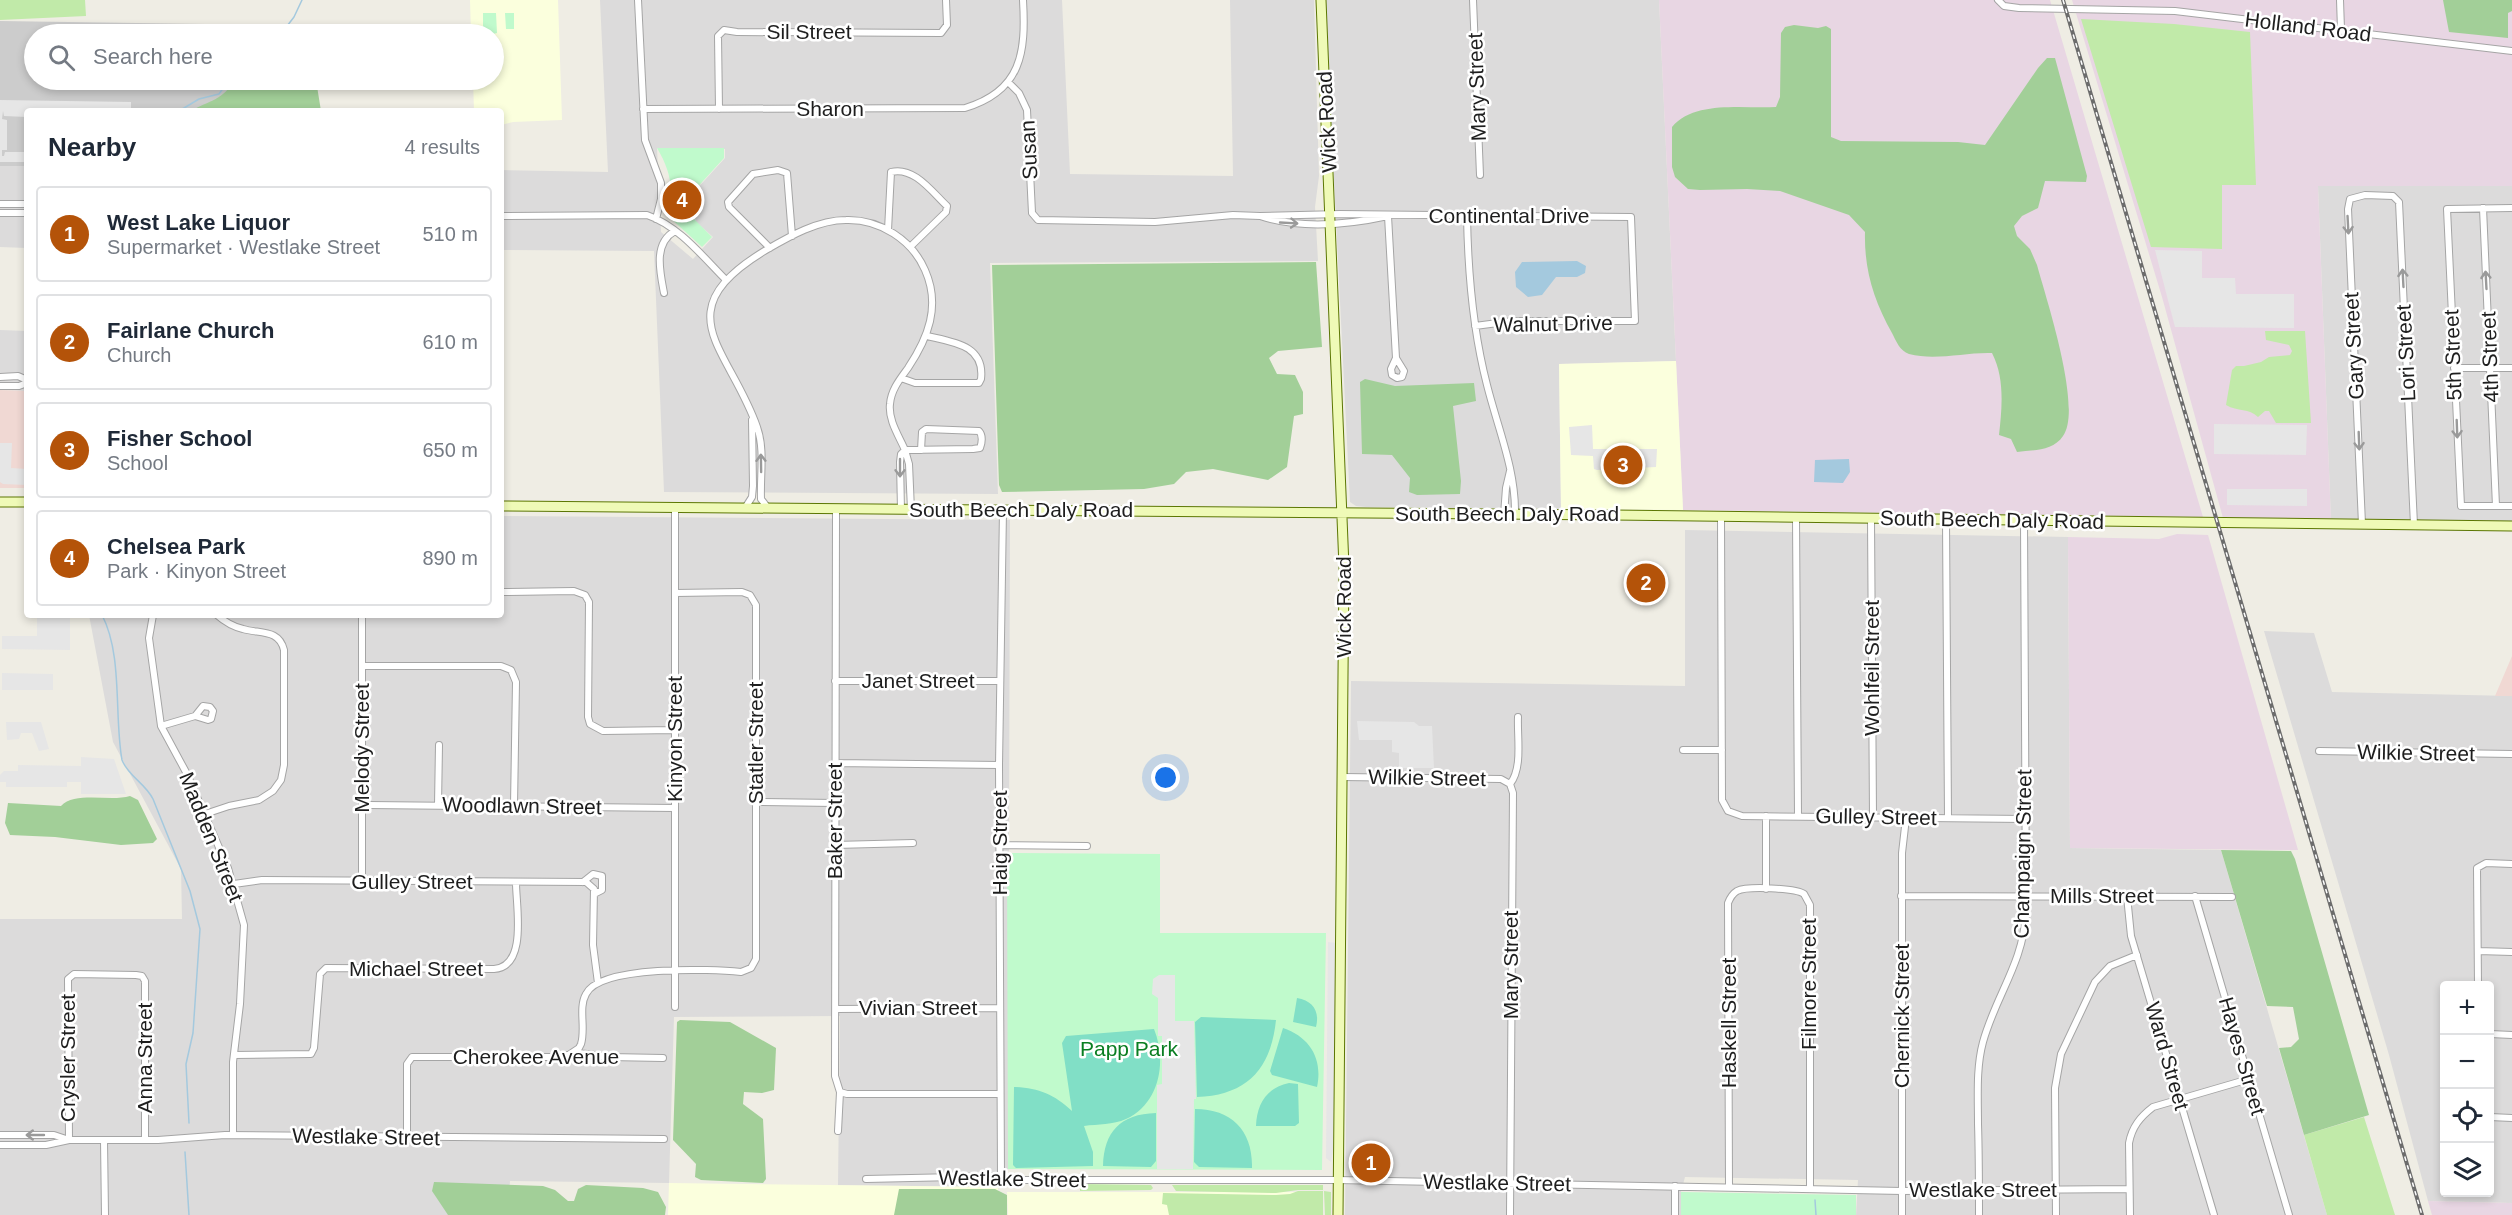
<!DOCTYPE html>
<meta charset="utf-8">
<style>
:root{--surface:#fff;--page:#f2f2f3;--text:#1f2937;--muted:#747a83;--line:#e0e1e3;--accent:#b45309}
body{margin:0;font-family:Arial,sans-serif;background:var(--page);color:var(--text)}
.controls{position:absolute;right:18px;bottom:18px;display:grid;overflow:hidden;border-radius:6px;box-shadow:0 3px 9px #0003}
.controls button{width:54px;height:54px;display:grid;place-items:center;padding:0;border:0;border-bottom:2px solid var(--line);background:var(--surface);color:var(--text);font:30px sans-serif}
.you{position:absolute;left:1166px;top:778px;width:21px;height:21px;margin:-15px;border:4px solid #fff;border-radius:50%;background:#1a73e8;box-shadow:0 0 0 9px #1a73e833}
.badge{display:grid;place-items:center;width:39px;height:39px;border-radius:50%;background:var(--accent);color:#fff;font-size:20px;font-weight:700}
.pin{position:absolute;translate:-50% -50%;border:3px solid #fff;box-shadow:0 2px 6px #0006}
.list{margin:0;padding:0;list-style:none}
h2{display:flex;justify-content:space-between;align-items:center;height:78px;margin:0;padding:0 24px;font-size:26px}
h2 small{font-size:20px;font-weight:400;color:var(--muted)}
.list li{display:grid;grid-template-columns:39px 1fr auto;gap:18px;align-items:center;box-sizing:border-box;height:96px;margin:0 12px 12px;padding:0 12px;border:2px solid var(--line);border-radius:6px}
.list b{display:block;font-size:22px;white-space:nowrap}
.list p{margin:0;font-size:20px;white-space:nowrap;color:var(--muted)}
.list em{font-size:20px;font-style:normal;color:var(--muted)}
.icon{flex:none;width:33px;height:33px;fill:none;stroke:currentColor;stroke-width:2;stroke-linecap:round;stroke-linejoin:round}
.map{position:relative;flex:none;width:2512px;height:1215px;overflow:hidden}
.search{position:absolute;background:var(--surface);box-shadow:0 3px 9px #0003;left:24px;top:24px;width:480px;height:66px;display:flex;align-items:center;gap:15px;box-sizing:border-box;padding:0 21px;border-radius:33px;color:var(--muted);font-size:22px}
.panel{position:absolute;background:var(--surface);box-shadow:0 3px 9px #0003;left:24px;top:108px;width:480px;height:510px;border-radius:6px}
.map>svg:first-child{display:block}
.residential{fill:#dcdbdb;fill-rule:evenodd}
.commercial{fill:#f0d8d3}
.industrial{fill:#e8d6e3}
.education{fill:#fbffdd}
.religious{fill:#ccc}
.grass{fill:#c1eaa9}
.forest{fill:#a2cf98}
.park{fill:#c0facc}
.pitch{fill:#81dfc6}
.parking{fill:#e6e6e6}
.water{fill:#a4c9de}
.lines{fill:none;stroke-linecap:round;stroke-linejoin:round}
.stream{stroke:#a4c9de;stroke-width:1.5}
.street-casing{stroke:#a5a5a5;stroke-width:8}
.secondary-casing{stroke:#5c7703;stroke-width:11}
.street{stroke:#fff;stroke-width:6}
.secondary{stroke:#effab7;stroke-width:9}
.rail-casing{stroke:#6c6c6c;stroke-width:4}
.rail{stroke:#fff;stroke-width:1.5;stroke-dasharray:4.5;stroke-linecap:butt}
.oneway{stroke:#9a9a9a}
.labels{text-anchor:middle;stroke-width:5;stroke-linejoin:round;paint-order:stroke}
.street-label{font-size:21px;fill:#1e1e1e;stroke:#fff}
.park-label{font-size:21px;fill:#0a7e22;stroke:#fff}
</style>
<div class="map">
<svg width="2512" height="1215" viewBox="0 0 2512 1215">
<rect width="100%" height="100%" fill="#efede4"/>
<path class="residential" d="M600,0H1062L1070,174L1233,176L1230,0H1314L1319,176L1315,207L1318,261L990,263L998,494L664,492L654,251L501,250V170L608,172ZM657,148L725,149V158L694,192L693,206L696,222L713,237L693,259L661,232Z
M1325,0H1659L1676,361L1559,364L1561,509L1366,507L1356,506L1350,502Z
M0,166H27V248L0,247Z
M2318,186H2512V523L2331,521Z
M0,330L27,331V391L0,390Z
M501,516L1010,520L1008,1169L998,1187L838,1185L840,1016L674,1017L669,1183L510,1181L508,1215H0V919H182L181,869L113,742L89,615H501Z
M1685,530L2068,537L2070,848L2221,850L2327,1215H1856L1858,1180L1685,1177L1681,1192V1215H1345L1351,681L1685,686Z
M2264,631L2314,633L2332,692L2512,696V1203L2428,1201L2389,1055ZM2444,986H2490V1192H2444Z"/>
<path class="commercial" d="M0,390L27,391V488H0Z
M2512,656V696H2495Z"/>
<path class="industrial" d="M1659,0H2050L2203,517L1683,510Z
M2072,0H2512V186H2318L2331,521L2223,518L2162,297Z
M2177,534L2208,535L2298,850L2070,848L2068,537L2159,539Z
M2428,1201L2512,1203V1215H2432Z"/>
<path class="education" d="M470,0H558L562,120L513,122L501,125V111H474L473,80H494V34H471Z
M1676,361L1683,510L1561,509L1559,364Z
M669,1183L998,1187V1215H668Z
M1007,1192H1322L1323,1215H1008Z"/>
<path class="religious" d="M0,21L272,25V34H34V80H271V111H27V166H0Z"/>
<path class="grass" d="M0,0H85L86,16L0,20Z
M2081,19L2174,24L2250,32L2256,185H2222V249L2151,247Z
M2265,331H2305L2311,423H2276L2269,411H2265L2258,417C2249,408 2238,412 2226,405L2232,370L2236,366H2244L2261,362L2269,357L2290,355L2292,351L2289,345L2266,340Z
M2364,1117L2395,1215H2327L2304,1135Z
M1080,1184L1151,1185L1153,1188L1151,1190L1080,1191Z
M1172,1185H1323V1190H1298L1276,1193L1176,1191Z
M1298,1191H1323V1215H1169L1167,1205L1162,1204L1163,1193L1276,1195L1290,1194Z
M1324,1191L1331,1192V1215H1325Z"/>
<path class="forest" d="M2443,0H2512V11L2508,13V38L2449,32Z
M1794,25L1818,28L1826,26L1831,29V137L1841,141L1958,142L1985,145L2038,68L2047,58H2055L2087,176L2086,182L2045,181L2038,208L2022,216L2014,226L2017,236L2030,249L2037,265C2046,298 2083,409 2063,436C2053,451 2034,450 2017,452L2011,439L1999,435C2002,408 2005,378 1992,353C1965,352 1936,361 1909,354C1900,351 1896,341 1892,333C1874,301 1864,270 1865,232L1849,215L1780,191L1747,189L1700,190L1688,189L1675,177L1672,167V127C1695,100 1743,109 1776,107L1780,97L1781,33L1785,27Z
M233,80H316L321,111H191C208,101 226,99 233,80Z
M1316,262L1322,347L1278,351L1269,358L1277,374L1295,375L1303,392V414L1294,416L1287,467L1268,480L1213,469L1186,472L1174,484L1144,489L1002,492L999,485L992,265Z
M1365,379L1395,386L1474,383L1476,401L1453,406L1461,481L1460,494L1417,495L1409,492L1410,478L1392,455L1362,454L1360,382Z
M130,796L138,800L157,839L153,843L121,845L55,837L10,835L5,823L8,803L61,806C75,791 111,802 130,796Z
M2221,850L2291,851L2295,859L2369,1115L2304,1135L2279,1048L2291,1047L2299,1039L2293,1007L2267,1006Z
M680,1020L730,1022L776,1048L774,1090L762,1093L744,1092L743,1104L763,1119L766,1179L763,1183L701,1180L695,1177L696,1164L673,1140L677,1022Z
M434,1182L543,1186L555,1190L568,1201H574L578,1189L586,1185L643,1188L658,1192L666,1207L665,1215H448L432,1191Z
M899,1189H995L1007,1195V1215H894Z"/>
<path class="park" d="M483,13H496L497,33L493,34L483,29Z
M505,13H514V29H506Z
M657,148H724V158L693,192L694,219L712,237L702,247L667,215C675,189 670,170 657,148Z
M1007,853L1160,854V933H1326L1322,1170L1008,1169Z
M1681,1192L1856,1195V1215H1681Z"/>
<path class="pitch" d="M1297,998C1313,1001 1320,1011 1316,1027L1293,1022Z
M1201,1017L1276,1020C1271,1069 1247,1095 1197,1097L1195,1022Z
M1283,1028C1310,1037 1323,1059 1317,1087L1272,1075L1270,1071Z
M1154,1029C1167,1061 1160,1103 1126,1119C1113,1125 1098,1124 1084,1126L1093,1152V1166L1016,1168L1013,1165L1014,1087C1038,1088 1054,1094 1072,1111L1062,1043L1066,1036Z
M1289,1083L1298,1084L1299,1123L1295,1126H1256C1257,1104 1266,1088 1289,1083Z
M1195,1109C1232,1109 1253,1131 1252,1168L1199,1167L1194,1162Z
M1156,1113V1161L1151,1167L1103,1166C1104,1132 1120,1114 1156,1113Z"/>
<path class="parking" d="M0,100L131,102V111H27V117L4,116L3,111L2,119L7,120V150H2V156H4L5,152H27V162H0Z
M2155,250L2202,251V278H2235L2236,294H2294V328L2175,327Z
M2214,424L2307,425L2306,455L2214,454Z
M1592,425L1593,449H1657L1656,467L1597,470L1594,469L1593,456L1571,455L1569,427Z
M0,443H12L11,468L27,469V485L3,484L0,482Z
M2227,489H2307V506L2227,505Z
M37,616H70V650L2,649V636H37Z
M2,673L53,674V690H2Z
M1357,721L1414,722L1419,726H1432L1434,768H1399V753L1392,752V740H1359Z
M6,722H41L49,749L39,751L32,733H21L19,739L7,740Z
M81,757L114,759L126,794H81V782H67V787H6V782H0V775L4,771H18V765L81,766Z
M1328,942L1337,943L1333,1149L1331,1162L1326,1158Z
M1175,975V1021H1194L1196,1099H1194L1193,1169H1157V1085L1162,1084V1036H1158V998L1152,994L1153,979L1159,975Z"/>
<path class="water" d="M1577,261L1586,266L1585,273L1577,277H1556L1542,295L1528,297L1516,287L1515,272L1522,262Z
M1849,459L1850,472L1843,483L1814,482L1815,460Z"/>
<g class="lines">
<path class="stream" d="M242,34L249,25L284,30L294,17L302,0
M179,111L199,99L219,94L229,80
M102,615C123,655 114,716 122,760C128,776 145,783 153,799L190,891L200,929L193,1033L186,1064L189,1123
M185,1152L189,1215
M1815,1200L1816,1215"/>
<g class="street-casing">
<path id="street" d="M638,0L645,140L661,183V199L656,219
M1473,0L1480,175
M1998,0L2004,6L2019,8L2175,11L2512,51
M2340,0L2341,29
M1008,82L1019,93L1027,110L1032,213L1038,220L1155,222L1233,215L1260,216
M643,109L965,108C1022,91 1026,52 1023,0
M719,109L718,36L724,30L737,32L941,33L947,25L946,0
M0,204H27
M2483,208L2496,506
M2512,208L2447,209L2461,506H2512
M0,213H27
M501,216L647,215C679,226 703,257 726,280
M1388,216C1347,225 1300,229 1260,216L1340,214L1631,217L1635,321H1513L1475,326
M1388,216L1396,358L1391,369L1392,375L1397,378L1402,377L1404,371L1396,358
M1467,216C1468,273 1473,331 1487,385C1498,429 1516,470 1515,515
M888,230L891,172C914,166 932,192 947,206L946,212L910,247
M770,248L729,207L728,202L753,174L778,170L787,173L792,236
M664,293C660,272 653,243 675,231
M2454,368H2512
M0,377L18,376L27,380
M901,378L915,383H979L981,379C985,345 953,342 927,336
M0,386H19L27,383
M745,508L752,497L753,486L752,420
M768,508L761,499C760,476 765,449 757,427C729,347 663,312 766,250C790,236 818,220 846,220C880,219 912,240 925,270C941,306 928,338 908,368C900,379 891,390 890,404C888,420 899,436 905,450L973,449L980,448C982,443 983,435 979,431L926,429L922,432L921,450
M836,510L835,1076L840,1092L838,1131
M901,510L900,462L901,454L905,450L909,464L911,510
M1504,515L1506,488L1510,471
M1721,517L1722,800L1728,811L1742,816L2026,819
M1796,518L1798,816
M1871,519L1873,817
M1946,520L1948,818
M2362,524L2348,209L2350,199L2365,195L2393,196L2399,202L2414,525
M501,592L574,591L585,595L589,602L588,717L590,724L603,731L674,730
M153,615L149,638L161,726L187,774L228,868L244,925L240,1004L233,1062V1135
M362,666H501L511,670L516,682L514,806
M835,681H1000
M161,726L195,716L208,720L211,719L213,711L210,707L203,706L195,716
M1683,750H1722
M2319,751L2512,754
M835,763L999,765
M1342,777L1501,779L1510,784
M1510,784L1513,793L1510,1215
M1510,784C1523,768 1517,737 1518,717
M756,802L835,803
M369,805L675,808
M438,805L439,745
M205,814L229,806L259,800L273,791L281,780L284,765V650C279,629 260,634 243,629C234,627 225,622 217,615
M1766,816V889
M835,845L913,843
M1000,845L1087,846
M362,882V615
M583,882L593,874L602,876V890L594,894
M234,884L262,880L586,882L594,889L593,945L598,983
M1901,896L2232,897
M2127,896L2131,936L2214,1215
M2195,896L2289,1215
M2478,951L2512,952
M2478,986L2477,868L2486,863L2512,864
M675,1007V508
M836,1009L1000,1008
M2490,1034L2512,1035
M570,1054L579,1048L581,1044C586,1028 578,1008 586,994C600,965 712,969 741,972L751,968L756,959V605L750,595L742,592L675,593
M234,1055L311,1054L314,1048L320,974L326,968L494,969C528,967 516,906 516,883
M840,1092L847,1094H1000
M2490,1117L2512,1118
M0,1135H54L69,1140
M407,1137V1064L412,1057H557L579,1053L609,1057L663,1058
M69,1140L68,979L74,974L136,975L142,976L145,981V1140
M104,1140L105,1215
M0,1145H46L69,1140H158L225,1135L664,1139
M1001,1176L999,765L1003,510
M866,1179L1001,1176L1015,1180H1337L1902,1191L2129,1189
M1675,1186V1215
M1729,1187L1728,903C1730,898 1732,894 1737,891C1747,886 1796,888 1804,894L1810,905V1189
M1902,1215V853L1906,818
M1979,1215C1979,1185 1979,1154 1978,1124C1978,1096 1976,1068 1983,1042C1996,995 2023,964 2026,913L2024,521
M2056,1215L2055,1088L2061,1054L2095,982L2110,966L2137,955
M2130,1215L2129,1143C2132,1127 2140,1117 2153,1107L2249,1079"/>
</g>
<g class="secondary-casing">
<path id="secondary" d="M1321,0L1344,567L1338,1215
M0,502H27
M501,506L1613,515L2512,526"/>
</g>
<use href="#street" class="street"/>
<use href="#secondary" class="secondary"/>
<g class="rail-casing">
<path id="rail" d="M2063,0L2422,1215"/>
</g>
<use href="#rail" class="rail"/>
</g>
<defs><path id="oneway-shaft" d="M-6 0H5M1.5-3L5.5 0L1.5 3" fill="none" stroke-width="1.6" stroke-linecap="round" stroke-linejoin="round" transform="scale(1.5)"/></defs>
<g class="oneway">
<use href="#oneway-shaft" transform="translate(1289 223) rotate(3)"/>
<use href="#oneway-shaft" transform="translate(2348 225) rotate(87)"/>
<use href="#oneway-shaft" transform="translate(2403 278) rotate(-93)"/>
<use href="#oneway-shaft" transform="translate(2486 280) rotate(-93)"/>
<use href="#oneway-shaft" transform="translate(2457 429) rotate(88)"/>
<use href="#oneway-shaft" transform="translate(2359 441) rotate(88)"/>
<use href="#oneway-shaft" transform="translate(761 463) rotate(-91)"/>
<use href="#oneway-shaft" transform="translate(900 468) rotate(90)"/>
<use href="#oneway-shaft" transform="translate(35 1135) rotate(-180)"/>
</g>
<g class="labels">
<g class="street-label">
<text transform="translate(2308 27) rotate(7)" y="7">Holland Road</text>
<text x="809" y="39">Sil Street</text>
<text transform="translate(1477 87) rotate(-92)" y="7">Mary Street</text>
<text x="830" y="116">Sharon</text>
<text transform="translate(1327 122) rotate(-93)" y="7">Wick Road</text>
<text transform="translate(1029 150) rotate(-93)" y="7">Susan</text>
<text x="1509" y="223">Continental Drive</text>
<text transform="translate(1553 324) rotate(-1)" y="7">Walnut Drive</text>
<text transform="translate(2354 346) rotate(-93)" y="7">Gary Street</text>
<text transform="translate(2406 353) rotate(-93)" y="7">Lori Street</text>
<text transform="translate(2453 355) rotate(-92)" y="7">5th Street</text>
<text transform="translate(2490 357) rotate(-92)" y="7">4th Street</text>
<text x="1021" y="517">South Beech Daly Road</text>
<text x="1507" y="521">South Beech Daly Road</text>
<text transform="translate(1992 520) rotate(1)" y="7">South Beech Daly Road</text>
<text transform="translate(1344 607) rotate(-90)" y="7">Wick Road</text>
<text transform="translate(1872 668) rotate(-90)" y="7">Wohlfeil Street</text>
<text x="918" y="688">Janet Street</text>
<text transform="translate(675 739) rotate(-90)" y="7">Kinyon Street</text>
<text transform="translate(756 743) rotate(-90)" y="7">Statler Street</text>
<text transform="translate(362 748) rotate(-90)" y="7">Melody Street</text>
<text transform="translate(2416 753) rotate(1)" y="7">Wilkie Street</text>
<text transform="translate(1427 778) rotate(1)" y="7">Wilkie Street</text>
<text transform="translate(522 806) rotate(1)" y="7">Woodlawn Street</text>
<text transform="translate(1876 817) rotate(1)" y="7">Gulley Street</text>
<text transform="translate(835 821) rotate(-90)" y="7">Baker Street</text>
<text transform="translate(211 837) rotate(68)" y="7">Madden Street</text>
<text transform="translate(1000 843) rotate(-90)" y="7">Haig Street</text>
<text transform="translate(2023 854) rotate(-89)" y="7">Champaign Street</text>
<text x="412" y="889">Gulley Street</text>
<text x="2102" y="903">Mills Street</text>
<text transform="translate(1511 965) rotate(-90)" y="7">Mary Street</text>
<text x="416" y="976">Michael Street</text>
<text transform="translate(1809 984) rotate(-90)" y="7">Filmore Street</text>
<text x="918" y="1015">Vivian Street</text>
<text transform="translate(1902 1016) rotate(-90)" y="7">Chernick Street</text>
<text transform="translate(1729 1023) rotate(-90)" y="7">Haskell Street</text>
<text transform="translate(2167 1056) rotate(74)" y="7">Ward Street</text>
<text transform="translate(2242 1056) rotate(74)" y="7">Hayes Street</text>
<text x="536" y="1064">Cherokee Avenue</text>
<text transform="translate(68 1058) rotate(-90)" y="7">Crysler Street</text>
<text transform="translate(145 1058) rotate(-90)" y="7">Anna Street</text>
<text transform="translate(366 1137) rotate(1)" y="7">Westlake Street</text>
<text transform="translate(1012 1179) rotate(1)" y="7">Westlake Street</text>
<text transform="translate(1497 1183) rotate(1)" y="7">Westlake Street</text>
<text x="1983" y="1197">Westlake Street</text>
</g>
<g class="park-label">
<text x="1129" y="1056">Papp Park</text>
</g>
</g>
</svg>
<div class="controls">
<button>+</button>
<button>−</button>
<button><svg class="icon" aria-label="locate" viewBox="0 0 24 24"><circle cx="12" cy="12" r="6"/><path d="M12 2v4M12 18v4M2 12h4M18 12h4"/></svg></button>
<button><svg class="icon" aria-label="layers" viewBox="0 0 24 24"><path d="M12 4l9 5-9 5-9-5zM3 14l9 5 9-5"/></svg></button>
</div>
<div class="you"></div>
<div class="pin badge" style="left:1371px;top:1163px">1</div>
<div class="pin badge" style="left:1646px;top:583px">2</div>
<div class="pin badge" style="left:1623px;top:465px">3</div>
<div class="pin badge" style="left:682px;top:200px">4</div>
<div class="search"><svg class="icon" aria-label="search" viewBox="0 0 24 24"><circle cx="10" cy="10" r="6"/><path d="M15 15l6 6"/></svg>Search here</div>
<section class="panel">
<h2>Nearby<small>4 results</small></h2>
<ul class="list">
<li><span class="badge">1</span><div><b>West Lake Liquor</b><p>Supermarket · Westlake Street</p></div><em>510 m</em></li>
<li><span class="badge">2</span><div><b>Fairlane Church</b><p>Church</p></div><em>610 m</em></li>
<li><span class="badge">3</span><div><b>Fisher School</b><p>School</p></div><em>650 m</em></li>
<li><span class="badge">4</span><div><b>Chelsea Park</b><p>Park · Kinyon Street</p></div><em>890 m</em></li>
</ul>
</section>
</div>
